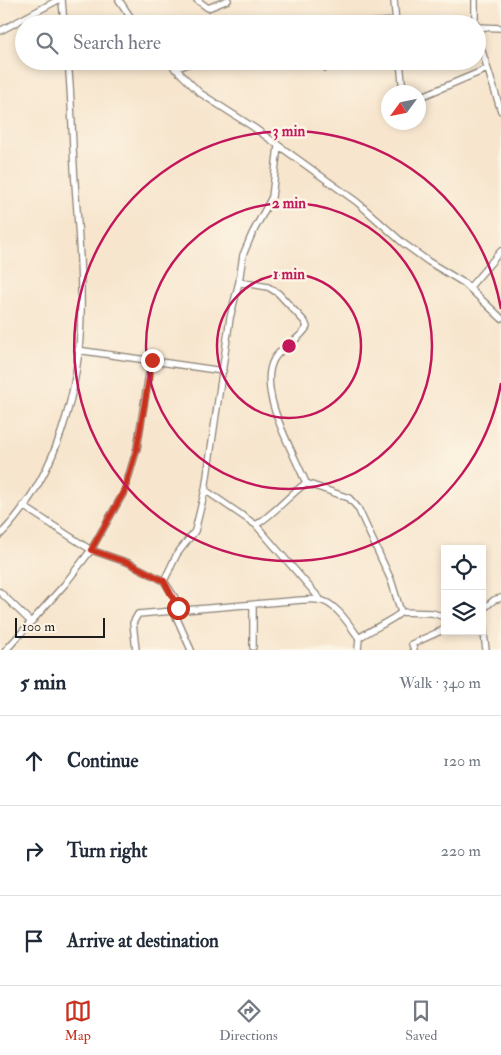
<!DOCTYPE html>
<meta charset="utf-8">
<style>
:root{--surface:#fff;--page:#f6f6f7;--text:#1f2937;--muted:#747a83;--line:#e0e1e3;--accent:#c8321e}
body{margin:0;font-family:"IM FELL Double Pica",serif;background:var(--page);color:var(--text)}
.controls{position:absolute;right:15px;bottom:15px;display:grid;overflow:hidden;border-radius:0px;box-shadow:0 2px 8px #0003}
.controls button{width:45px;height:45px;display:grid;place-items:center;padding:0;border:0;border-bottom:1px solid var(--line);background:var(--surface);color:var(--text);font:25px sans-serif}
.compass{position:absolute;left:381px;top:85px;width:45px;height:45px;border-radius:50%;background:var(--surface);box-shadow:0 2px 8px #0003;rotate:237deg}
.scale{position:absolute;left:15px;bottom:12px;width:90px;box-sizing:border-box;padding-left:5px;border:2px solid #1c1c1c;border-top:0;font-size:14px;line-height:18px;white-space:nowrap;color:#1c1c1c;-webkit-text-stroke:4px #fcf5e5;paint-order:stroke}
.stop{position:absolute;width:15px;height:15px;margin:-11px;border:4px solid #c8321e;border-radius:50%;background:#fff}
.stop.end{background:#c8321e;border-color:#fff;box-shadow:0 1px 5px #0008}
.list{margin:0;padding:0;list-style:none}
h2{display:flex;justify-content:space-between;align-items:center;height:65px;margin:0;padding:0 20px;font-size:21px}
h2 small{font-size:16px;font-weight:400;color:var(--muted)}
.list li{display:grid;grid-template-columns:32px 1fr auto;gap:15px;align-items:center;box-sizing:border-box;height:90px;padding:0 20px;border-top:1px solid var(--line)}
.list b{display:block;font-size:19px;white-space:nowrap}
.list em{font-size:16px;font-style:normal;color:var(--muted)}
.icon{flex:none;width:28px;height:28px;fill:none;stroke:currentColor;stroke-width:2;stroke-linecap:round;stroke-linejoin:round}
.map{position:relative;flex:none;width:501px;height:650px;overflow:hidden}
.search{position:absolute;background:var(--surface);box-shadow:0 2px 8px #0003;left:15px;right:15px;top:15px;height:55px;display:flex;align-items:center;gap:12px;box-sizing:border-box;padding:0 18px;border-radius:28px;color:var(--muted);font-size:19px}
.sheet{height:335px;background:var(--surface)}
nav{display:flex;justify-content:space-around;align-items:center;box-sizing:border-box;height:70px;border-top:1px solid var(--line);background:var(--surface);font-size:14px;color:var(--muted)}
nav a{display:grid;justify-items:center;gap:2px}
nav .on{color:var(--accent)}
.map>svg:first-child{display:block}
.lines{fill:none;stroke-linecap:round;stroke-linejoin:round}
.street-casing{stroke:#8a8074;stroke-width:8}
.street{stroke:#fff;stroke-width:5.5}
.route{stroke:#c8321e;stroke-width:6}
.ring{fill:none;stroke:#c2185b;stroke-width:2.5}
.centre{fill:#c2185b;stroke:#fcf5e5;stroke-width:2.5}
.ring-label{font-size:15px;text-anchor:middle;font-weight:bold;fill:#c2185b;stroke:#fcf5e5;stroke-width:5;stroke-linejoin:round;paint-order:stroke}
</style>
<div class="map">
<svg width="501" height="650" viewBox="0 0 501 650">
<rect width="100%" height="100%" fill="#fcf5e5"/>
<filter id="ink" filterUnits="userSpaceOnUse"><feTurbulence type="fractalNoise" baseFrequency=".02" numOctaves="2"/><feDisplacementMap in="SourceGraphic" scale="10" xChannelSelector="R" yChannelSelector="G"/><feConvolveMatrix kernelMatrix="1 2 1 2 8 2 1 2 1" color-interpolation-filters="sRGB"/></filter>
<filter id="wash" filterUnits="userSpaceOnUse"><feTurbulence type="fractalNoise" baseFrequency=".0096" numOctaves="4" result="noise"/><feDisplacementMap in="SourceGraphic" scale="20" xChannelSelector="R" yChannelSelector="G"/><feGaussianBlur stdDeviation="1.12" result="paint"/><feColorMatrix in="noise" values="0 0 0 0 0 0 0 0 0 0 0 0 0 0 0 0 0 1.4 0 .05"/><feComposite in="paint" operator="in"/></filter>
<g filter="url(#wash)">
<rect width="100%" height="100%" fill="#f7e5cd"/>
</g>
<g filter="url(#ink)">
<g class="lines">
<g class="street-casing">
<path id="street" d="M62,0L64,24
M119,0L135,24
M197,0L208,8L228,0
M394,0L396,24
M475,0V24
M353,24L395,21L436,24
M477,27L501,28
M0,31L58,0
M477,35L501,111
M168,61L200,93L253,127L357,202L403,243L429,262L464,283L501,318
M325,61L326,68
M400,61L403,92
M175,69L196,61
M418,98L487,69
M278,146L272,197L252,234L243,255L239,282L268,287L278,293L305,322L307,327C299,341 282,346 274,359C256,391 294,453 306,483L349,498L358,508L391,580L401,612
M469,288L501,251
M77,350L223,371
M205,490L256,525L320,599
M23,506L91,550L129,563L164,581L175,598L179,612
M256,525C275,513 288,496 306,483
M0,535C57,477 80,391 81,312C82,269 78,225 75,183C72,142 72,101 68,61
M164,581L177,554L195,531L205,490L230,318L239,282
M0,592L31,622
M482,610L494,600L501,598
M174,612L191,650
M482,616L486,650
M253,647V605
M6,650L65,584L91,550L124,492L137,448L151,361
M136,650L133,623L138,614L302,600C307,600 313,599 318,600C335,601 350,626 359,638
M358,650L359,638C368,631 397,618 401,612L432,613L445,617
M414,650L412,644L445,629"/>
</g>
<use href="#street" class="street"/>
</g>
</g>
<g class="lines" filter="url(#ink)">
<path class="route" d="M152,360L137,448L124,492L91,550L129,563L164,581L178,608"/>
</g>
<g class="ring">
<circle cx="289" cy="346" r="72"/>
<circle cx="289" cy="346" r="143"/>
<path d="M501 383A215 215 0 1 1 501 309"/>
</g>
<circle cx="289" cy="346" r="8" class="centre"/>
<g class="ring-label">
<text x="289" y="136">3 min</text>
<text x="289" y="208">2 min</text>
<text x="289" y="279">1 min</text>
</g>
</svg>
<div class="controls">
<button><svg class="icon" aria-label="locate" viewBox="0 0 24 24"><circle cx="12" cy="12" r="6"/><path d="M12 2v4M12 18v4M2 12h4M18 12h4"/></svg></button>
<button><svg class="icon" aria-label="layers" viewBox="0 0 24 24"><path d="M12 4l9 5-9 5-9-5zM3 14l9 5 9-5"/></svg></button>
</div>
<svg class="compass" viewBox="-18 -18 36 36"><path d="M0-13l5 13h-10z" fill="#e53935"/><path d="M0 13l5-13h-10z" fill="#747a83"/></svg>
<div class="scale">100 m</div>
<div class="stop" style="left:178px;top:608px"></div>
<div class="stop end" style="left:152px;top:360px"></div>
<div class="search"><svg class="icon" aria-label="search" viewBox="0 0 24 24"><circle cx="10" cy="10" r="6"/><path d="M15 15l6 6"/></svg>Search here</div>
</div>
<section class="sheet">
<h2>5 min<small>Walk · 340 m</small></h2>
<ul class="list">
<li><svg class="icon" aria-label="ahead" viewBox="0 0 24 24"><path d="M12 20V5M6 11l6-6 6 6"/></svg><div><b>Continue</b></div><em>120 m</em></li>
<li><svg class="icon" aria-label="right" viewBox="0 0 24 24"><path d="M7 20v-9h11M14 6l5 5-5 5"/></svg><div><b>Turn right</b></div><em>220 m</em></li>
<li><svg class="icon" aria-label="arrive" viewBox="0 0 24 24"><path d="M6 21V4h12l-3 4 3 4H6"/></svg><div><b>Arrive at destination</b></div></li>
</ul>
</section>
<nav>
<a class="on"><svg class="icon" aria-label="map" viewBox="0 0 24 24"><path d="M3 6l6-2 6 2 6-2v14l-6 2-6-2-6 2zM9 4v14M15 6v14"/></svg>Map</a>
<a><svg class="icon" aria-label="directions" viewBox="0 0 24 24"><path d="M12 3l9 9-9 9-9-9zM9 14v-3h6M13 9l2 2-2 2"/></svg>Directions</a>
<a><svg class="icon" aria-label="saved" viewBox="0 0 24 24"><path d="M7 4h10v16l-5-4-5 4z"/></svg>Saved</a>
</nav>
